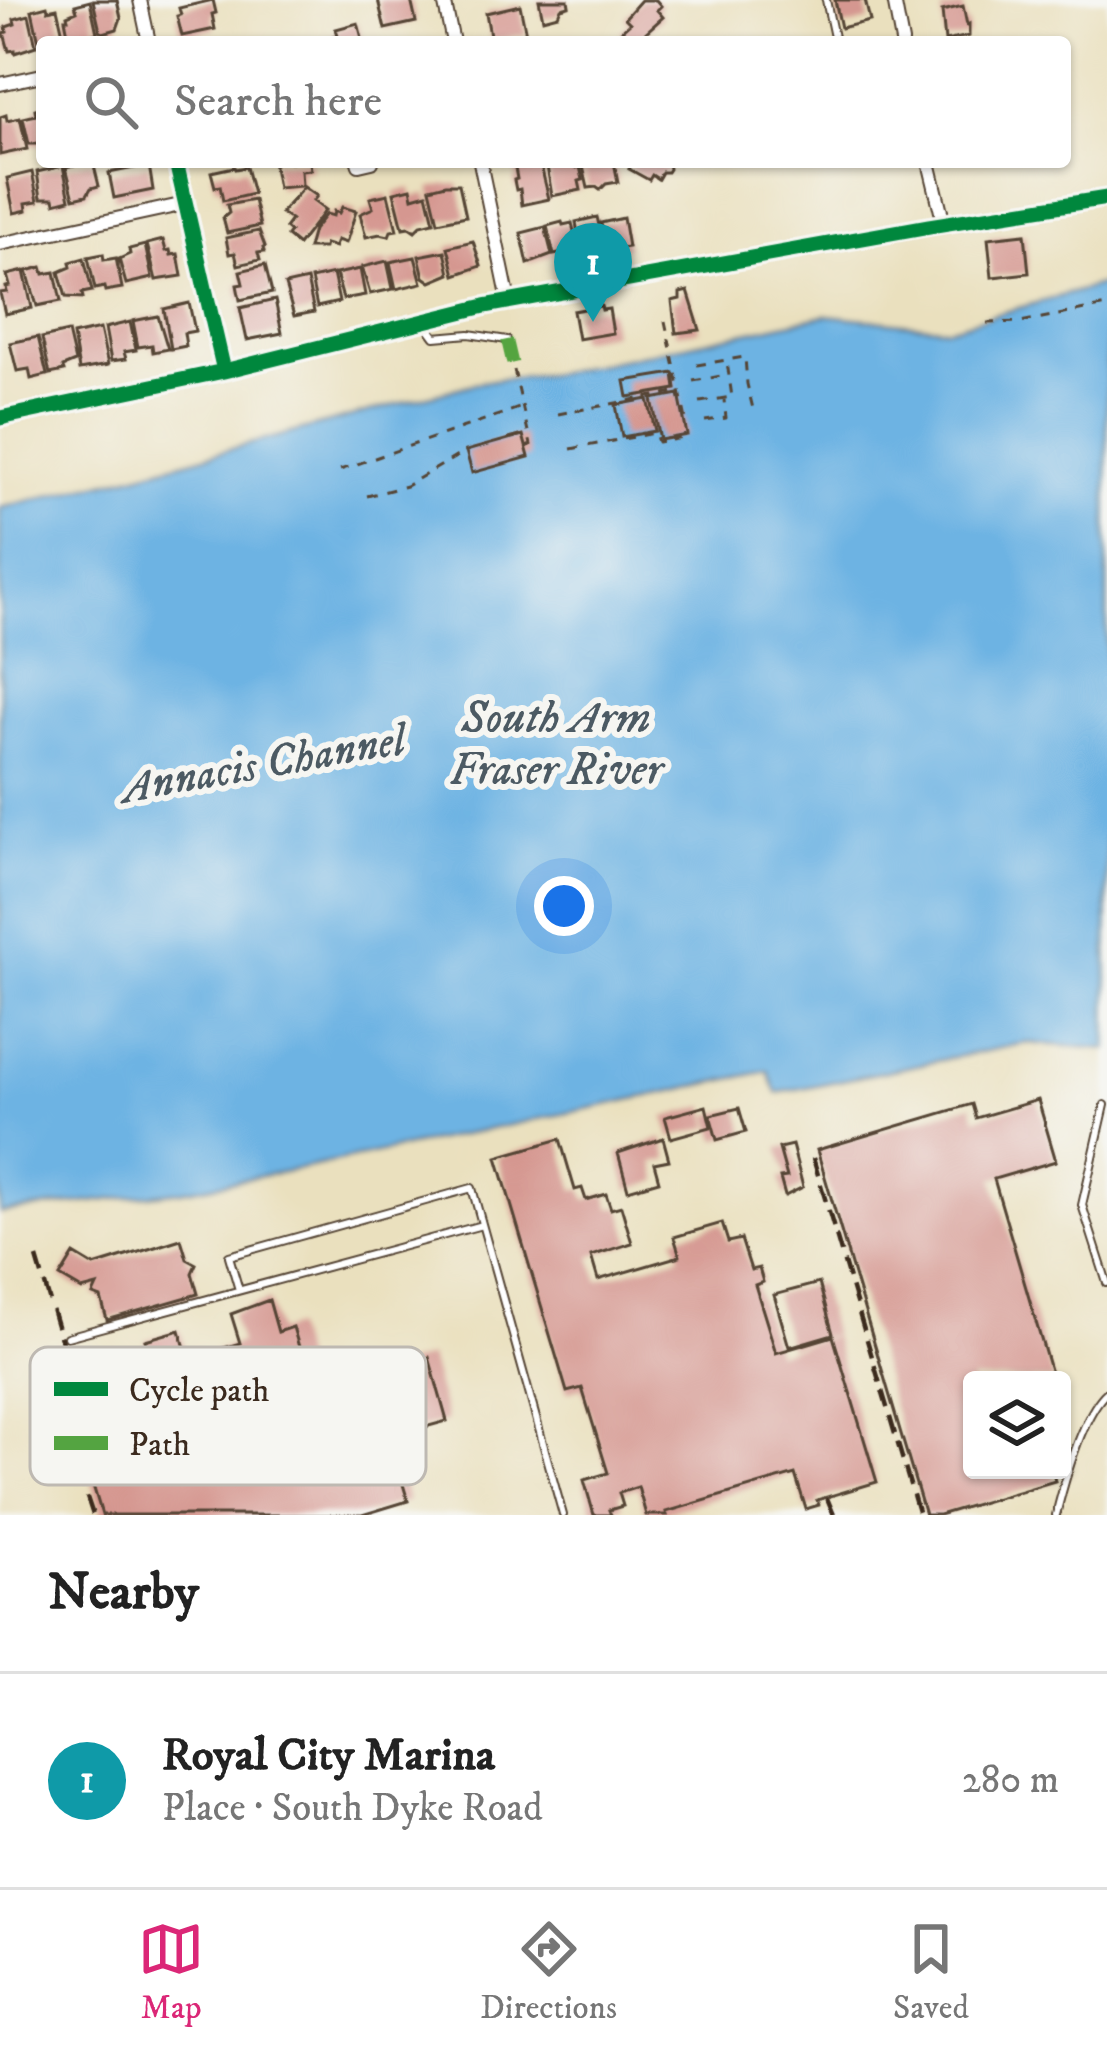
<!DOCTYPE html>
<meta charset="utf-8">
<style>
:root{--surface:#fff;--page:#f2f2f2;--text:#222;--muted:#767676;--line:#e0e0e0;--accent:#db2777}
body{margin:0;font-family:"IM FELL DW Pica",serif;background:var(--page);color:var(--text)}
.controls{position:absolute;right:36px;bottom:36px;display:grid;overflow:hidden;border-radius:12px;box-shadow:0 3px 9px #0004}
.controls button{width:108px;height:108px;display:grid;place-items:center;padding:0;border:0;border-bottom:3px solid var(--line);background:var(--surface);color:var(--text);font:60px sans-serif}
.you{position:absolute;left:564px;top:906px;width:42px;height:42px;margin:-30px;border:9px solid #fff;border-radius:50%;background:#1a73e8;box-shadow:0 0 0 18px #1a73e833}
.badge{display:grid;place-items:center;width:78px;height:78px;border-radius:50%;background:var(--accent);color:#fff;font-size:39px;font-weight:700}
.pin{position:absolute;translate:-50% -99px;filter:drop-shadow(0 3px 6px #0008)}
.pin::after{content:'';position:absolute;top:63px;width:42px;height:36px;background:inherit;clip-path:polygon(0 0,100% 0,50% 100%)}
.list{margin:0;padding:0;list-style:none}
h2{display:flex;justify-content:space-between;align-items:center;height:156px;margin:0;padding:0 48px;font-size:51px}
h2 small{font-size:39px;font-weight:400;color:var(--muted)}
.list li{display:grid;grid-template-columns:78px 1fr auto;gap:36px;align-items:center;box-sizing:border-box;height:216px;padding:0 48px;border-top:3px solid var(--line)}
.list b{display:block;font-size:45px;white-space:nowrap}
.list p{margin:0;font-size:39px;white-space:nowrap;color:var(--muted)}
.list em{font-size:39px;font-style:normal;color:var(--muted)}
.icon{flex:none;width:66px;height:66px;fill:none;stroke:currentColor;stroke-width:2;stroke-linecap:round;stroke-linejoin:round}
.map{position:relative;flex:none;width:1107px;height:1515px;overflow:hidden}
.search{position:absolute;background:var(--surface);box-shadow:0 3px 9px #0004;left:36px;right:36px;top:36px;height:132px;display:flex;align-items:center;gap:30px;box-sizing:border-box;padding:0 42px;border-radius:12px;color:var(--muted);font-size:45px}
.sheet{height:372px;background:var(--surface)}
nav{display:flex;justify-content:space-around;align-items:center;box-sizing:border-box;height:168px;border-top:3px solid var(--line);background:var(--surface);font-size:33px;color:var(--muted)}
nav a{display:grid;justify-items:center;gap:6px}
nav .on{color:var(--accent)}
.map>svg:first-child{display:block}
.water{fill:#6db3e3;stroke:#546e80;stroke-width:3}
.building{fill:#d59790}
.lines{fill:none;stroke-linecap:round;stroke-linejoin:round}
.service-casing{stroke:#554536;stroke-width:10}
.minor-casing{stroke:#554536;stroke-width:16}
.path{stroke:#554536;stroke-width:3;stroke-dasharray:9 9;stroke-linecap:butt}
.service{stroke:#fff;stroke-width:6}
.minor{stroke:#fff;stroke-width:12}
.rail{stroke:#3b2a1e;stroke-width:4.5;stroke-dasharray:18 9;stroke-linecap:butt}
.quiet{stroke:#54a441;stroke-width:12;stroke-dasharray:24 12;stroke-linecap:butt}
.cycleway-casing{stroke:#f6f6f2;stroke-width:22}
.cycleway{stroke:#00873e;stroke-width:15}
.labels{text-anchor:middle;stroke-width:12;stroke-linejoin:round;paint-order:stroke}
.water-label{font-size:45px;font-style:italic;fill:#4c5a63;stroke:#f6f6f2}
.key{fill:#f6f6f2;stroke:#beb9b2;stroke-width:3}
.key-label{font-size:33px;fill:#3b2a1e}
</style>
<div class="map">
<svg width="1107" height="1515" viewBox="0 0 1107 1515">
<rect width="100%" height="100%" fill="#f6f6f2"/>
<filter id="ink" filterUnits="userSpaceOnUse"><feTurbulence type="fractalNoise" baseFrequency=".00833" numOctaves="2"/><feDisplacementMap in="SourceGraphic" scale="24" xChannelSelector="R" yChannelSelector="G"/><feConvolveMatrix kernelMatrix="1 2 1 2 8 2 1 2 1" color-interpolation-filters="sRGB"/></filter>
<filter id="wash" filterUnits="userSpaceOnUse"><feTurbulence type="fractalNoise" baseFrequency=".004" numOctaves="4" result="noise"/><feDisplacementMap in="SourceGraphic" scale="48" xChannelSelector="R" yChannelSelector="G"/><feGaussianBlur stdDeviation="2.7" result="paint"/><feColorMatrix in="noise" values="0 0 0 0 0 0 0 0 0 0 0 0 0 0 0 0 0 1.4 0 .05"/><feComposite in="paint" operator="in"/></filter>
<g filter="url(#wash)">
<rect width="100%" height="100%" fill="#eae0be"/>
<path class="water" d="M1107,283V1049L1026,1043L777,1093L768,1071L304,1168L181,1191L0,1213V508L134,475L485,381L551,374L826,315L948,328Z"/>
<g id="blocks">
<path class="building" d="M93,0H117L121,18L117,29L103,33L100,31Z
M213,0L216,13L212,14L215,29L182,36L177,16L181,15L179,8Z
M378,0H411L416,22L385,29Z
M539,0H568L569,6L561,8L558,15L543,19Z
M641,0H656L661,6L657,10L663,17L635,42H630L620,32L630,23L625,18Z
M835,0H865L870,21L841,28Z
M90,1L97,33L75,39L69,38L65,19H68L67,15L77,11L75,5Z
M520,5L526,34L491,41L486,13Z
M47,6L48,10L57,8L65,42H39L32,10Z
M963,6L967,25L969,24V36L945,41L942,11Z
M29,15L36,46L15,53V50L9,51L4,33L7,32L6,27L15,24L14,19Z
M358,23L363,42H330L329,37L338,35L336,29Z
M42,107V144H29L23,118L36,115L35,109Z
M6,115L7,121L20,118L27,149L0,155V117Z
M87,162H93L99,186L91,188L87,195L74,198L66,167Z
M273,162H310L311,170L301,171L302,186L278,188Z
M540,162L549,199L522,205L520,189L516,190L514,180L517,179L515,168Z
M558,162H574L576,168L580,167L583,180L579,181L581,190L552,196L547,166Z
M582,162H614L618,182L606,184L600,190L596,187L588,188Z
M633,162H668L669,169L667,172H662L658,179L652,175L649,180L629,169Z
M149,165L153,190L114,198L109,173Z
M63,166L70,199L55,203L54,198H41L37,172Z
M234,167L235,169L246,167L253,194L223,201L220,186L215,187L211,172Z
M32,172L38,201L26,203L27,210L14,213L7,178Z
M446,184H459L466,216L438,222L430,188Z
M304,187L317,196L313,201L325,210L298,245L287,236L290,232L285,228L291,220L281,213Z
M411,188L413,197L427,193L434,222L421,225L415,231L409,227L403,228L394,192Z
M388,194L397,230L391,231L389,236L380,234L366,237L360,214L373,208L370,198Z
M254,200L260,226L227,233L223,218L229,213L227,205Z
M342,207L356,211L346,243L337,240L335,247L325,244L324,248H308L313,230L326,214L333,216L334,211L339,213Z
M597,217L604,247L581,251L576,222Z
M623,218L628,247L607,250L601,223Z
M562,222L563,225L572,223L578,250L554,255L547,226Z
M545,227L552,255L528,264L521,233Z
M259,231L265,247L263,248L264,252L258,253L260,260L238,265L235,253L229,254L226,238Z
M1025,234L1029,273L992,277L988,238Z
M163,240L166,251L170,250L171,255L178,254L182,276L156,280L147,244Z
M473,241L481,266L455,275L448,247Z
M145,245L152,278L126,284L119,259L130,254L129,249Z
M445,251L450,274L431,282L424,277L419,256Z
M103,254L104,260L116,258L122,288L105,291L104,287L95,289L88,257Z
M415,257L422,283L396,289L390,262Z
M84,258L92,291L82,293L83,298L66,297L59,272L71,267L70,262Z
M387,261L393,289L370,294L362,267Z
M265,265L272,293L240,300L237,285L243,284L240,271Z
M42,267L44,274L55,272L61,301L37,306L27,271Z
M360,269L365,295L343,299L336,274Z
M24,271L32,308L5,314L0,293L7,292L6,287L10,286L7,275Z
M333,274L339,302L317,307L311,279Z
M307,280L314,312L294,316L285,285Z
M688,291L700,330L676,333L672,301L680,299V293Z
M275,300L282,333L247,340L240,308Z
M189,303L195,331L184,333L186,346L171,349L164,309Z
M601,306L602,310L609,309L613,333L578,339L573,311Z
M158,316L168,349L153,352L152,345L138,347L133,321Z
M130,322L136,350L124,352L126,359L111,361L105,328Z
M100,329L108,365L79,370L73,335Z
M68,332L75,362L63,367L64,371L50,374L42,338Z
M38,337L47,375L31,379L29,369L17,371L10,343Z
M674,373L676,389L628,397L625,381Z
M679,394L687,435L660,440L652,399Z
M648,399L655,431L622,437L616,405Z
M523,435L529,457L472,473L466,451Z
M1038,1100L1056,1161L994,1179L1053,1380H972V1470H1052L1055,1481L939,1515H925L817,1150L972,1104L976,1118Z
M706,1106L711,1127L671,1138L665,1117Z
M739,1108L746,1132L717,1140L710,1115Z
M663,1138L669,1160L654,1163L659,1181L628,1190L618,1153Z
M560,1139L575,1190L582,1188L586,1200L606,1194L611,1209L621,1206L632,1243L591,1256L598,1280L680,1256L674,1237L722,1223L728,1242L741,1239L751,1270L759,1268L763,1282L755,1285L776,1353L833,1336L877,1482L817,1500L819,1505L806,1509L795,1474L666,1512L667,1515H646L638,1487L619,1493L623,1506L609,1510L611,1515H594L584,1480L608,1473L582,1388L567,1392L497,1157Z
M792,1145L803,1187L785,1196L780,1178L787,1177L779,1148Z
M181,1239L187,1259L196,1264L192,1273L198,1294L107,1320L101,1298L93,1295L97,1286L82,1290L60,1277L74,1254L94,1266Z
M819,1283L833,1334L789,1347L774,1295Z
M269,1300L278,1332L293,1327L312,1391L429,1357L447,1421L389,1437L408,1501L362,1515H102L65,1393L154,1368L145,1340L180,1330L188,1359L240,1343L231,1314Z"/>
</g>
</g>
<g filter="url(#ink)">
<use href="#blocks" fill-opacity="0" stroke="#554536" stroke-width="3"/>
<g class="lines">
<g class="service-casing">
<path id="service" d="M826,0L835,42
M424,322L435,337L469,334L507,340
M1105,1105L1082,1205L1107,1283
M239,1290L229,1256L472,1188L563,1515
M67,1337L482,1225
M1056,1515C1064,1483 1083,1413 1107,1392"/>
</g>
<g class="minor-casing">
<path id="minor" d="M140,0L149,42
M444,0L453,42
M894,0L902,42
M0,84L42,75
M176,162L224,371
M358,162L359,165L372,162
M480,162L509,301
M929,162L944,224
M0,244L185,204
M0,418L224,371L485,306L929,226L1107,198"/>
</g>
<path class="path" d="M665,321L687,424
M987,323L1020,322L1107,306
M697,365L745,357L747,384L754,413
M514,370L531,445L526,447
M693,381L727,375
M700,402L732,397L727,362
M558,414L680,391
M705,421L726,418L724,400
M571,449L655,433L658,442L683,438
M340,470L522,407
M367,496L406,486L466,451"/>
<use href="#service" class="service"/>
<use href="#minor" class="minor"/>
<path class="rail" d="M813,1158L919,1515
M37,1258L76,1390
M55,1423L73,1456L93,1515
M827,1498L834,1515"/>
<path class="quiet" d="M507,340L514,370"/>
<g class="cycleway-casing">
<path id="cycleway" d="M176,162L224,371
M0,418L224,371L485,306L929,226L1107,198"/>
</g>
<use href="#cycleway" class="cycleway"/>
</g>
</g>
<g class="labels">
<g class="water-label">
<text x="556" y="732">South Arm<tspan x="556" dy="52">Fraser River</tspan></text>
<text transform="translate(263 762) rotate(-10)" y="16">Annacis Channel</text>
</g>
</g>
<rect x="30" y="1347" width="396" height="138" rx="18" class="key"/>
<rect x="54" y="1382" width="54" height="14" fill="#00873e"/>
<rect x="54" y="1436" width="54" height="14" fill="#54a441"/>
<g class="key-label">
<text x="129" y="1401">Cycle path</text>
<text x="129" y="1455">Path</text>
</g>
</svg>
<div class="controls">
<button><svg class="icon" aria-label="layers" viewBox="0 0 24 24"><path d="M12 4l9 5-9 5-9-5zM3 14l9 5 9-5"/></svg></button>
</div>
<div class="you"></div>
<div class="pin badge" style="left:593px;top:322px;background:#0f9aa8">1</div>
<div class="search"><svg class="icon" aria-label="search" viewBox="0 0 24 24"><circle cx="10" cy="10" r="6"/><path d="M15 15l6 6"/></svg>Search here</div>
</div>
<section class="sheet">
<h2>Nearby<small></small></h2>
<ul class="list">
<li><span class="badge" style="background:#0f9aa8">1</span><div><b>Royal City Marina</b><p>Place · South Dyke Road</p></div><em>280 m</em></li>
</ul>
</section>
<nav>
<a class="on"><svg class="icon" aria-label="map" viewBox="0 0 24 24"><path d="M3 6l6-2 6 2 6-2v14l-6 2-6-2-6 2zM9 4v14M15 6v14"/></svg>Map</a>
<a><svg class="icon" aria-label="directions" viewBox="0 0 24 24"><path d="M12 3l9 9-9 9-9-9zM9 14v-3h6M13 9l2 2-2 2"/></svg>Directions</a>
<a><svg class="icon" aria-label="saved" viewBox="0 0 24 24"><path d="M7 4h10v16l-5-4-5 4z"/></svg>Saved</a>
</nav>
